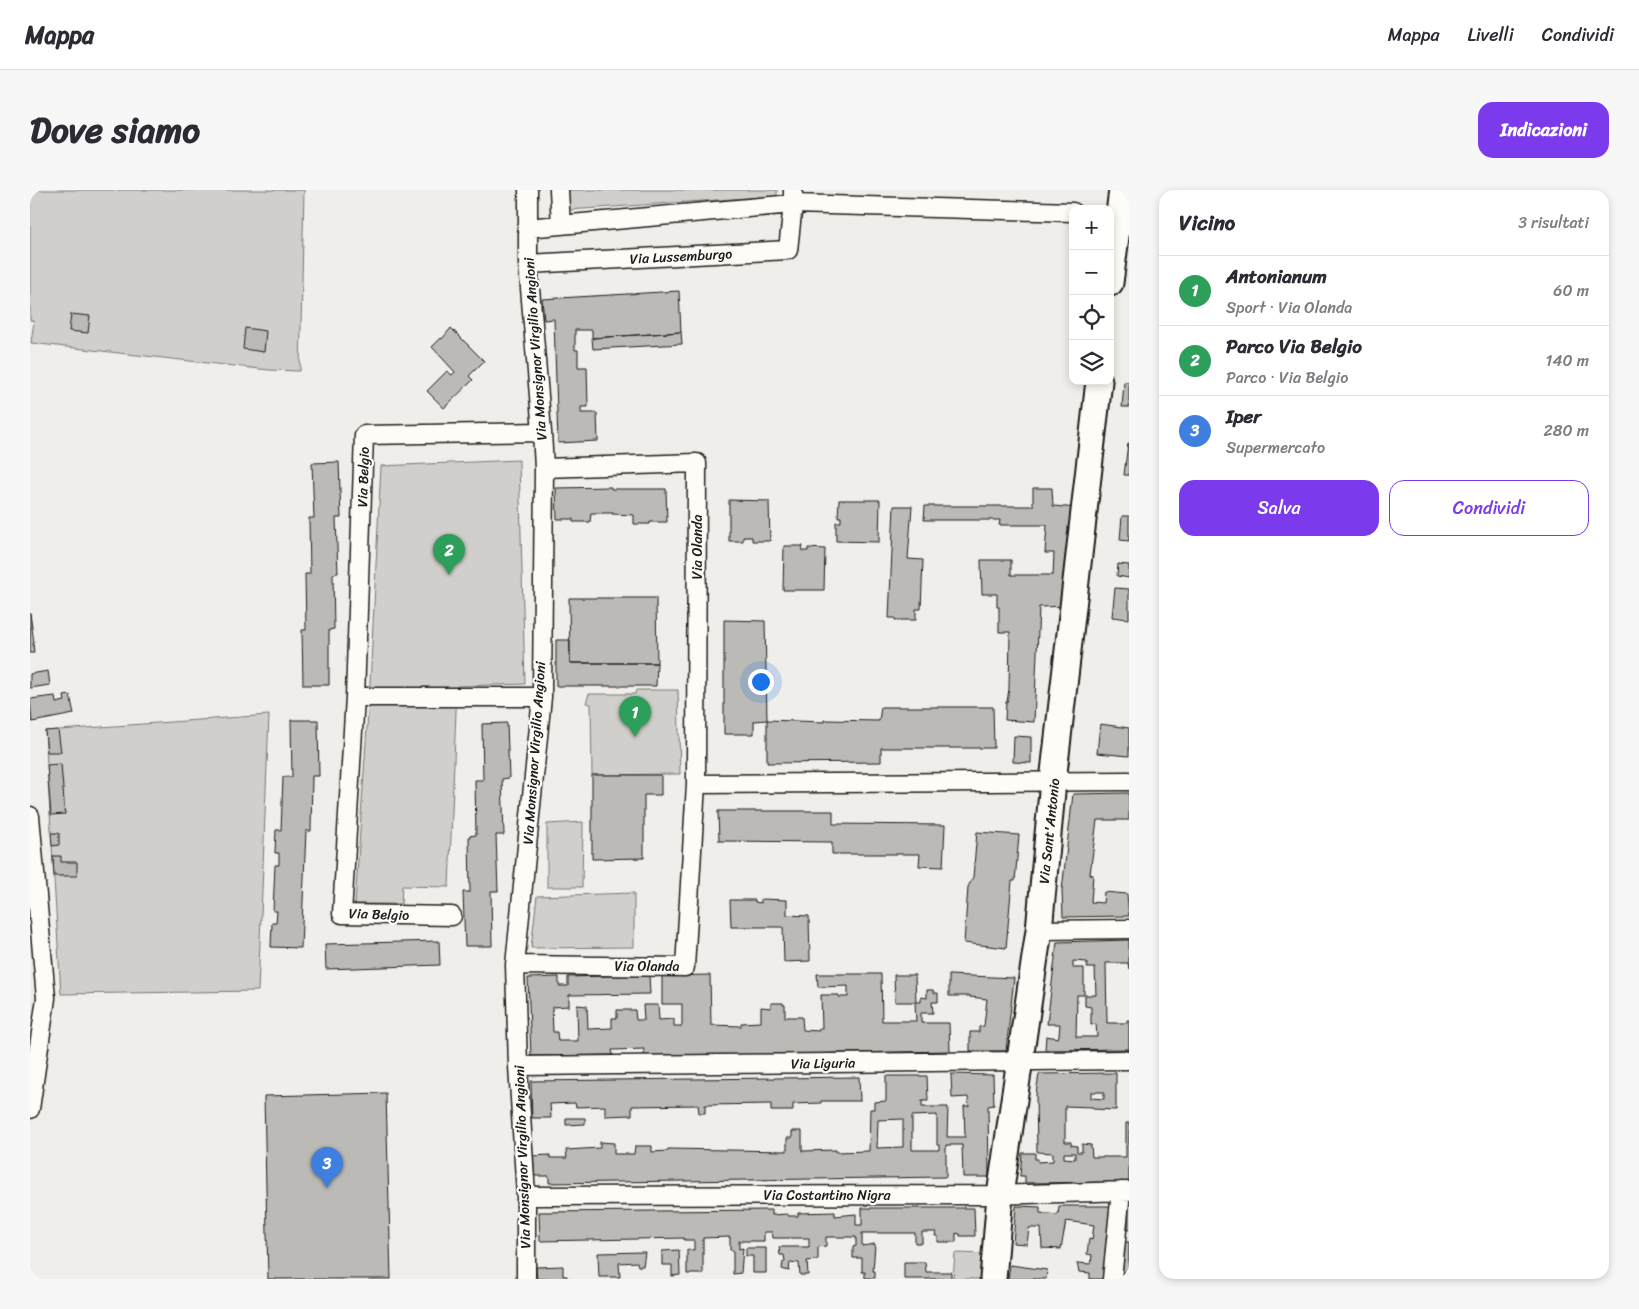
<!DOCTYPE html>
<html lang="it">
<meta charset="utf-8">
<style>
:root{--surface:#fff;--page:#f7f7f7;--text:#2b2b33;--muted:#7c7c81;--line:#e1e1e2;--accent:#7c3aed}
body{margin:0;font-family:Sriracha,sans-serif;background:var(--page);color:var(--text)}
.controls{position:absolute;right:15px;top:15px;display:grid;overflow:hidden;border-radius:10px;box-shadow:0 2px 8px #0003}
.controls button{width:45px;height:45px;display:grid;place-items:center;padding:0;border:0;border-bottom:1px solid var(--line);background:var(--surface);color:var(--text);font:25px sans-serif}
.you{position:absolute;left:730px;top:491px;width:18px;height:18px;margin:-12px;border:4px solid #fff;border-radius:50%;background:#1a73e8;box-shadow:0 0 0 8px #1a73e833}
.badge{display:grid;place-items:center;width:32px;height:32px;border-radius:50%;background:var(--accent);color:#fff;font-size:16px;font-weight:700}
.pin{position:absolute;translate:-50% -41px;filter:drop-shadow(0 1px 2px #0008)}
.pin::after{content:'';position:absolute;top:26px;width:18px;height:15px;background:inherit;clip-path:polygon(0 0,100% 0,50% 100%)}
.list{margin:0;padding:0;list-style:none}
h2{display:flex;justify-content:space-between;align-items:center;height:65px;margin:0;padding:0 20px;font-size:21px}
h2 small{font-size:16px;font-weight:400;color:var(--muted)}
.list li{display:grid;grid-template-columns:32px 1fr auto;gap:15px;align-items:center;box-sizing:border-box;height:70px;padding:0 20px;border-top:1px solid var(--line)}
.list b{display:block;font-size:19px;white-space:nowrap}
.list p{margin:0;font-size:16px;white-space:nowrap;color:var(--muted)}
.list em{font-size:16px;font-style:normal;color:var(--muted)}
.actions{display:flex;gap:10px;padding:15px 20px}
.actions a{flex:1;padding:11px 0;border:1px solid var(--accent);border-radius:15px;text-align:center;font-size:18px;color:var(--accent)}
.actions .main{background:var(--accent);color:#fff}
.icon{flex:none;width:28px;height:28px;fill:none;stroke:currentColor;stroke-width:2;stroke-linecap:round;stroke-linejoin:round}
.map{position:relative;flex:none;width:1099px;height:1089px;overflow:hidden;border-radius:15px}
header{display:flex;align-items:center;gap:30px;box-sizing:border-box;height:70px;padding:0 25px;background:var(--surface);border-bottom:1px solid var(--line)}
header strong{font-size:24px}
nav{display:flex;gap:28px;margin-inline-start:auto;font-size:18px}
.intro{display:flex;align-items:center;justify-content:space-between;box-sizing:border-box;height:120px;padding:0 30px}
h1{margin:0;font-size:35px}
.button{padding:12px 22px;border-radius:15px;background:var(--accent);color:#fff;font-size:18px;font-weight:700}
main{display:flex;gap:30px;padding:0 30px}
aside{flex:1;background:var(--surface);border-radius:15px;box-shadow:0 2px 8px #0003}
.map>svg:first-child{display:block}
.green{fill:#d0cfcc;stroke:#767674}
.building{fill:#bbbab6;stroke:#1c1c1c;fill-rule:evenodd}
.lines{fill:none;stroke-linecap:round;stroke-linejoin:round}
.street-casing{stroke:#1c1c1c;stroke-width:21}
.secondary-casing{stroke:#1c1c1c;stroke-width:29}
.street{stroke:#fdfcf7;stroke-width:18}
.secondary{stroke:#fdfcf7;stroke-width:25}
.labels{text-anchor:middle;stroke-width:4.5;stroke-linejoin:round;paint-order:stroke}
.street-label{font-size:14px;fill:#1c1c1c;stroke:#fdfcf7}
</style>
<header>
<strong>Mappa</strong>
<nav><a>Mappa</a><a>Livelli</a><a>Condividi</a></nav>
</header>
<div class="intro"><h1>Dove siamo</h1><a class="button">Indicazioni</a></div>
<main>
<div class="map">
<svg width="1099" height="1089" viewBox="0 0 1099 1089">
<rect width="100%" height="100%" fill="#f0eeea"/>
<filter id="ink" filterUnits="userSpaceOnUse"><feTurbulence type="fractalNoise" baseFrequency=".02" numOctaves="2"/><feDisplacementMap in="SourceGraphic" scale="10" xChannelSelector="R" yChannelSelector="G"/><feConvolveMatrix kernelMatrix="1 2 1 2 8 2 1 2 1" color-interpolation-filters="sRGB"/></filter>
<g filter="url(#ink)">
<path class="green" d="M0,0H274L270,181L239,180L1,153L4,131L0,130Z
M538,0H747V6L538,20Z
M489,270L495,494L427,496L419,697L372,696L371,714H325L340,494L351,276Z
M606,500H648L650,584L562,585L561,514L556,513L559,504H605Z
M239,525L228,801L31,804L15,541Z
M553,632L552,697H517V634Z
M604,703V757L501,758L507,706Z
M925,1063L955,1064L953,1089H923Z"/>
<path class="building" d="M649,101L651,142L562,148V140H545V160H548V177H557L558,217H551V223H567L568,251L528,253L524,129L514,130L512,109Z
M41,124L60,126L58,143L39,141Z
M215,138L236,141L234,162L213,159Z
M421,138L454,171L439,186L443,190L414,218L397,201L417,181L422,185L425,182L402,157L411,148L412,149Z
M651,142L652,154L563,159L562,148Z
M1094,192H1099V217H1092Z
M1098,253H1099V285H1094Z
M309,272L311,328H306L308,383L303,384L304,439L299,440V495H273L272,440H276L275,384H280L279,328H284L282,273Z
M581,297V299H636L637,332H620V334H604V325L582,324L583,323H561L560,332H543V329H527L526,298Z
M1003,298H1022L1023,316L1048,318L1041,416L1009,417L1004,532L975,530L976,512H977L979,499L980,442H969V417H967V404H952L951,370H981V385H1023L1024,363H1015L1017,335H969L970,330H894L895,316H1003Z
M699,310L739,311L740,351H722V347H713V351H699Z
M809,310H850L849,352L806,351V332H811V327H808Z
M864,316H882L878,369L893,370L891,419H886V430H865V428H859Z
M1092,326H1099V351L1090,350Z
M754,356H773L772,361H778V358L795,359L794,400H753Z
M1088,374L1099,375V388L1087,386Z
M1085,398L1099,399V429L1082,427Z
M539,408H626L627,473H540Z
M0,423L4,453H3L4,463H0Z
M694,430L735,431L737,530L724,531V544H694Z
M526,450H540V473H627L626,496H526Z
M18,481L20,495L0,498V484Z
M40,505L44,524L2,532L0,509L25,506L26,513L35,511L34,506Z
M851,517H963L964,558H851V572L737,573V530L794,532V530L849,531Z
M261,530H288L289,586H282L281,641H276L271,758L241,757L242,733H246L247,721H243L245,675H249V663H245L246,640H251L253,587H262Z
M477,533L479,588L472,589L474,645H466L468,701H461L462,756H435L433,702H440L439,646L446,645L445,590H453L452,534Z
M1070,534L1099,538V566L1067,563Z
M28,540L31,562H17L15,541Z
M984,546L1001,547V573L983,572Z
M31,574L35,624L21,625L17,575Z
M562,585H631V605H614V668L562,669Z
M1099,603V630H1067L1060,684L1063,685L1061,712L1073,713L1074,702L1097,704L1099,726L1033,727L1032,700L1043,604Z
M688,621H803V634L915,635L913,677L889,676L890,664H802V652L689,651Z
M947,642L989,645L985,691H982L976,758L934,753L938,697L943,687Z
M21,643H29V655L22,656Z
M23,666H31V672H47V686H24Z
M731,709L757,710V725L779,726L780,771L754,772L753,737H701L700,710H725V712L731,713Z
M1099,750V779L1098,773H1076L1077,833H1097V830H1099V859L1015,860L1016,846L1028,848L1029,845L1030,834H1017L1027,752ZM1043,771L1057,772V778H1065L1066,805H1055V816L1061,817V835L1066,834L1067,847H1046L1047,805H1054V778H1043Z
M409,751L410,775L296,779L295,754Z
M787,784H851L852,831H886L885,812H865L864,785H885L886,812H891V807L897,808V800H903L904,803H908V812H902L903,823H891V833H919L920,861L614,867V859L582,860L583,865L501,866L498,788L529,787V796H538V787L619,785L620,804L539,805V816L522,817L523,842H527L528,851H548L547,815L557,816L558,839L582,838V828H587V820H605L606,830H614L613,815H628L629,830L644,829V836H652V814H632V786L680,785L681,835L711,836V833L731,832V817L741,818V813H753V815H755V827H772L773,840L789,841V838H792L791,805H809V807H818V796L788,797Z
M919,785L984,788L976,861H940V842H949V837L954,836L957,809L940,807L941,806H919Z
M1086,883V920L1063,919V917L1035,916V952H1041V955L1047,956V962H1052V954L1061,955L1062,967H1096V933H1099V992L995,993V986H990L992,963H1005V969H1008V972L1023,971V963L1007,962L1006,904L1009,884ZM1061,902H1074V909L1061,908ZM1034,963H1045V969L1034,968Z
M921,884L963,885L964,915L958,916L959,987H933L932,955H916V987L519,993V986H503L502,966L520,965V968H537L536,960L570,958V952L584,953V964H604L605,956H622V962L638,961V959L757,961V948H762V941H772V961L806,960V962L839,961L840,919H844V912L856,911V886H897L898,911H892V917H918L917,947H935L934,916H939L938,907L922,908ZM907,925V955H909V960H882V926ZM873,929V957L847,958L848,930Z
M829,887L830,911H791V913L763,914V921H741V914L675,915V923H669L668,915L602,916V925L575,926V916L546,917L545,913L520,914L521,928H502L501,891Z
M356,903L361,1089H238L234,906Z
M536,928H555V934L536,935Z
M1094,1015H1099V1040L1093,1039Z
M986,1016L1010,1017V1023L1028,1025L1029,1016H1080L1073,1089H1060V1083L1049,1082L1047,1073L1061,1074L1062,1065L1057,1064L1059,1049L1062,1050L1064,1035L1036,1031L1031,1059L1012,1058L1011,1038H999L997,1054L983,1053Z
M832,1018H944L945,1046H930V1044L926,1043V1052H908V1046H905L906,1042H892V1053H885V1043H832V1056L845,1054L843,1081H845V1088H835V1082H832V1068H823V1057L826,1056V1047H796V1056L788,1057V1070L777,1071L778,1085H770L769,1073L760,1072L759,1081L752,1079L753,1072H755L754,1065H750L749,1057H779V1048H743L742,1042H734V1051H709V1059L713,1058L711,1083L703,1084V1060H700V1047L673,1048V1084H657V1060H664V1050H654V1048L510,1051L509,1022L742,1020V1025L758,1024V1026H768V1023L805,1022V1026L826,1024V1035H832Z
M1092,1052H1099V1089H1089Z
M716,1058H736V1083H723V1066H716Z
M649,1060L650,1085L642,1086V1075H632V1061Z
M615,1062L613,1076H608L607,1072L589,1073L590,1087H569L568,1063Z
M874,1072H895L896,1082H921V1089H874Z
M980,1075L1017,1080L1016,1089H978Z
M533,1076V1086H537V1089H507L506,1077Z"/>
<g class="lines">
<g class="street-casing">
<path id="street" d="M529,0L531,35
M497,38L763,14L1043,22
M498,74L758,60L763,14V0
M325,507H512
M666,594L1099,591
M0,626L16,808L0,919
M422,726L312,724L325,507L334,245L512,242
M1009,740L1099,739
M485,775L655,777L666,594L667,273L514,278
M488,876L1099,870
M496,1006L964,1005L1099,1001
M496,1089V1006L488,876L485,775L512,507L514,278L512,242L498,74V0
M1082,1089L1091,1001"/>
</g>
<g class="secondary-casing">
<path id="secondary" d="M1080,93L1092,0
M963,1089L970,1005L1009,740L1023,591L1069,191"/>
</g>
<use href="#street" class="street"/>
<use href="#secondary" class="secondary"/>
</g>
</g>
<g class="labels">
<g class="street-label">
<text transform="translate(651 66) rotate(-3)" y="5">Via Lussemburgo</text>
<text transform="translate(505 159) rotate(-94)" y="5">Via Monsignor Virgilio Angioni</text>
<text transform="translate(333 287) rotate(-88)" y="5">Via Belgio</text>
<text transform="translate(667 357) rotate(-90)" y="5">Via Olanda</text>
<text transform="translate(504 563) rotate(-86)" y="5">Via Monsignor Virgilio Angioni</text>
<text transform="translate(1019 641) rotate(-84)" y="5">Via Sant'Antonio</text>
<text transform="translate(349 724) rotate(2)" y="5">Via Belgio</text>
<text x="617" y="781">Via Olanda</text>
<text transform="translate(793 873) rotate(-1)" y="5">Via Liguria</text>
<text transform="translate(492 967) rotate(-92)" y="5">Via Monsignor Virgilio Angioni</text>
<text x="797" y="1010">Via Costantino Nigra</text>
</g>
</g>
</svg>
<div class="controls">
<button>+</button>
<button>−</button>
<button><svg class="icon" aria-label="locate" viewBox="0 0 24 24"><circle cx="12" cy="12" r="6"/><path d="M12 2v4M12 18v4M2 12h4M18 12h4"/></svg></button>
<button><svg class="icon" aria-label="layers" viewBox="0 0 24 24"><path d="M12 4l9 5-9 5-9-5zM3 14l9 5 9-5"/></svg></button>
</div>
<div class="you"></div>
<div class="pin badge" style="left:605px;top:547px;background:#2e9e5b">1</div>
<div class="pin badge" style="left:419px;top:385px;background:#2e9e5b">2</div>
<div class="pin badge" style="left:297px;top:998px;background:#3f7fe0">3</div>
</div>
<aside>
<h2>Vicino<small>3 risultati</small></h2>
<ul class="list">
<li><span class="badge" style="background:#2e9e5b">1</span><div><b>Antonianum</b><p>Sport · Via Olanda</p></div><em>60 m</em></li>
<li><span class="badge" style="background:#2e9e5b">2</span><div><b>Parco Via Belgio</b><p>Parco · Via Belgio</p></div><em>140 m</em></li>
<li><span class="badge" style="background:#3f7fe0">3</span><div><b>Iper</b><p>Supermercato</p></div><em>280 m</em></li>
</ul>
<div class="actions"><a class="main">Salva</a><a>Condividi</a></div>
</aside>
</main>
